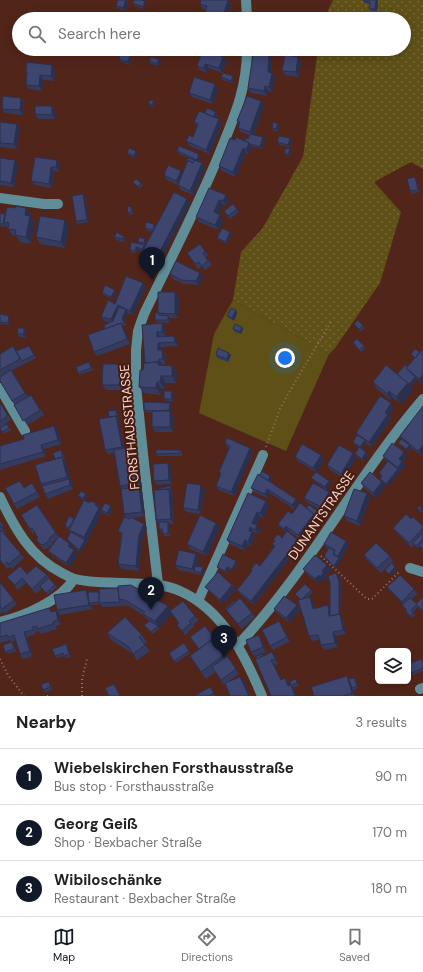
<!DOCTYPE html>
<meta charset="utf-8">
<style>
body{margin:0;font-family:"DM Sans",sans-serif;background:#f2f2f2;color:#202124}
.controls{position:absolute;right:12px;bottom:12px;display:grid;overflow:hidden;border-radius:6px;box-shadow:0 2px 10px #0003}
.controls button{width:36px;height:36px;display:grid;place-items:center;padding:0;border:0;border-bottom:1px solid #e0e0e0;background:#fff;color:#202124;font:20px sans-serif}
.you{position:absolute;left:285px;top:358px;width:14px;height:14px;margin:-10px;border:3px solid #fff;border-radius:50%;background:#1a73e8;box-shadow:0 0 0 6px #1a73e833}
.badge{display:grid;place-items:center;width:26px;height:26px;border-radius:50%;background:#111827;color:#fff;font-size:13px;font-weight:700}
.pin{position:absolute;translate:-50% -33px;filter:drop-shadow(0 1px 2px #0008)}
.pin::after{content:'';position:absolute;top:21px;width:14px;height:12px;background:inherit;clip-path:polygon(0 0,100% 0,50% 100%)}
.list{margin:0;padding:0;list-style:none}
h2{display:flex;justify-content:space-between;align-items:center;height:52px;margin:0;padding:0 16px;font-size:17px}
h2 small{font-size:13px;font-weight:400;color:#757577}
.list li{display:grid;grid-template-columns:26px 1fr auto;gap:12px;align-items:center;box-sizing:border-box;height:56px;padding:0 16px;border-top:1px solid #e0e0e0}
.list b{display:block;font-size:15px;white-space:nowrap}
.list p{margin:0;font-size:13px;white-space:nowrap;color:#757577}
.list em{font-size:13px;font-style:normal;color:#757577}
.icon{flex:none;width:22px;height:22px;fill:none;stroke:currentColor;stroke-width:2;stroke-linecap:round;stroke-linejoin:round}
.map{position:relative;flex:none;width:423px;height:696px;overflow:hidden}
.search{position:absolute;background:#fff;box-shadow:0 2px 10px #0003;left:12px;right:12px;top:12px;height:44px;display:flex;align-items:center;gap:10px;box-sizing:border-box;padding:0 14px;border-radius:22px;color:#757577;font-size:15px}
.sheet{height:220px;background:#fff}
nav{display:flex;justify-content:space-around;align-items:center;box-sizing:border-box;height:56px;border-top:1px solid #e0e0e0;background:#fff;font-size:11px;color:#757577}
nav a{display:grid;justify-items:center;gap:2px}
nav .on{color:#111827}
.map>svg:first-child{display:block}
.grass{fill:url(#grass-dots)}
.garden{fill:#5e5016}
.lines{fill:none;stroke-linecap:round;stroke-linejoin:round}
.path{stroke:#997369;stroke-width:2;stroke-dasharray:1 3;stroke-linecap:butt}
.minor{stroke:#5f8e99;stroke-width:10}
.wall{fill:#353b5f;fill-rule:evenodd}
.shaded-wall{fill:#2b304e}
.building{fill:#3e456f;stroke:#2b304e}
.labels{text-anchor:middle;stroke-width:4;stroke-linejoin:round;paint-order:stroke}
.street-label{font-size:13px;fill:#f6d8d0;stroke:#461b10}
</style>
<div class="map">
<svg width="423" height="696" viewBox="0 0 423 696">
<defs>
<pattern id="grass-dots" width="8" height="8" patternUnits="userSpaceOnUse"><rect width="8" height="8" fill="#5e5016"/><path d="M2 2h.1M6 6h.1" fill="none" stroke="#766837" stroke-width="1.8" stroke-linecap="round"/></pattern>
</defs>
<rect width="100%" height="100%" fill="#52251a"/>
<path class="grass" d="M333 0H423V169L411 162 374 182 401 212 380 283 335 348 329 354 233 300 241 252 262 229 303 157 318 49H404V19H324Z"/>
<path class="garden" d="M233 300 329 354 286 451 199 413 214 334Z"/>
<g class="lines">
<path class="path" d="M266 447 280 409 288 394 332 320
M321 556 367 599H372L400 571
M0 659 8 675 24 696
M47 696H50
M82 696V679L87 659"/>
<path class="minor" d="M246 0 247 19
M0 198 44 204H58
M0 388 25 431
M0 497C14 527 30 557 62 573 66 575 71 578 75 579 91 583 108 582 124 583 143 584 163 583 180 591 223 610 245 655 262 696
M410 568 423 572
M158 584 144 463 136 386V350L138 331 144 314C169 262 196 210 218 157 233 119 247 91 247 49
M198 601 263 455
M0 622C25 616 60 601 74 579
M238 645C309 570 356 477 423 399
M420 689 423 688"/>
</g>
<path class="wall" d="M127 0 128 2 125 11 117 8 116 6Z
M363 0H377L378 1 377 11H371L369 9 370 4 365 3 363 1Z
M229 1 231 5 227 19H208L204 14 206 10 203 9 200 4Z
M133 3 146 4 144 9 135 6Z
M262 49H274V54H263L262 52Z
M130 56 132 58 129 65 120 61 119 59Z
M223 57 227 61 222 73 209 68 207 73 200 70 197 66Z
M272 60 271 73 275 77 272 92 268 91 267 96 251 93 248 88Z
M149 61 161 62 159 66 151 64Z
M301 62 299 77 286 75 282 71Z
M55 69 54 81 43 80 42 91 29 89 26 85 27 74 26 72Z
M233 76 234 79 233 83 223 80 221 77Z
M215 84 218 89 213 104 192 97 189 93Z
M21 98 24 102 23 115 5 113 2 109Z
M154 101 155 104 154 107 150 106 148 103Z
M52 106 55 111V119H38L35 114Z
M264 106 254 135 265 139 262 149 251 146 252 147 249 154 246 153 236 177 222 171 219 166 235 140 245 141 248 139 249 135 241 132 238 128 239 125 237 121Z
M205 113 217 114 216 118 222 124 210 154 190 146 186 141 193 137 197 126 194 122Z
M0 122 17 124 20 129 17 149 0 147Z
M279 126 278 132 273 130 272 128Z
M290 138 291 141 290 147 279 145 277 142Z
M177 151 199 154 200 157 198 162 202 163 205 168 194 195 181 190 178 185 167 180 164 175 183 174 187 163 186 161 194 160 179 154Z
M291 151 290 156 286 155 284 153Z
M127 153H138L135 158 129 155Z
M0 158 15 160 18 165 14 187 0 185Z
M57 160 60 164 59 172 54 171 52 188 35 185 31 181Z
M416 179 419 192 412 194 410 191Z
M133 182 141 183 143 185 139 189Z
M209 188 229 200 226 206 223 204 218 214 220 215 223 220 219 230 199 222 196 217Z
M83 194 85 197 89 222 77 224 76 221Z
M187 199 190 204 157 267 143 260 140 256 143 251 138 249 137 253 131 252 130 250 139 244 138 242 146 241 145 245H144L145 246 153 232 146 230 145 228 156 226Z
M233 204 239 212 230 219 224 211Z
M130 206 132 208 133 214 130 215 128 213Z
M15 208H26L31 215V217L34 223 31 244 20 242 16 236H13L5 224V227L0 226V213L5 214Z
M69 227 65 248 40 244 36 237Z
M230 232 232 234 227 244 219 240 217 238Z
M114 237H124L126 239 124 242 116 240Z
M200 244 208 255 206 257 212 265 205 270 202 266 198 269 187 253Z
M170 274 203 277 199 285 184 284 173 279Z
M143 283 146 288 133 315 128 313 124 320 126 325 123 326 130 344 97 356 94 352 105 329 110 322 104 321 101 317 115 304Z
M116 292 113 299 103 295 102 293Z
M179 297 178 318H170V323L156 322 155 320 158 313Z
M236 310 237 313 234 321 229 318 227 316Z
M0 314 10 318 9 325 0 324Z
M162 323 165 328 166 336H174L177 340 178 346 161 347V350H162L166 355V364H162V365L172 366 177 372 176 383H166L165 389 161 388V395L144 393 139 387 145 363 142 325Z
M354 324 363 326 365 328 360 332Z
M242 327 243 329 241 334 235 332 233 329Z
M24 328 26 330V337H19L17 334Z
M354 345 364 346 365 348 361 352Z
M29 346 36 358 11 371 28 397 31 395 44 415 27 425 12 401 0 377V354L17 351Z
M423 349V383L422 384 417 379 411 386 413 390 401 404 393 398 391 400 377 389 373 382 397 374 407 367 415 358 411 354 420 352Z
M229 353 231 355 228 362 217 358 216 355Z
M89 362 93 370 79 375 78 373Z
M121 364 125 369V390H106L102 385Z
M173 393V401H166L164 399Z
M1 404 11 420 0 428V405Z
M172 405 170 412 173 416V432H155L152 427V413L146 412 144 410Z
M423 406 422 455 411 448 408 451 400 445 398 443 401 439 400 436Z
M394 408 389 416 391 419 372 447 366 443 362 449 354 444 353 442 357 435 356 433Z
M116 410 117 412 124 448 136 452 142 488H140L142 491 145 516 133 518 147 528 142 540 139 571 122 569 118 564 121 535 118 531 126 518 124 514 122 489 120 486 114 453 108 454 105 450 109 417Z
M7 424 11 430 4 434 0 428Z
M54 426 58 431 62 444 44 449 46 456 0 470V446L24 439Z
M225 443 250 448 253 452 234 496 219 490 216 486 221 475 219 472 229 449 228 448Z
M61 450 63 453 65 459 64 460 66 464 73 489 48 499 45 494 42 486 41 484Z
M180 450 182 452V456H158L156 454Z
M404 452 407 457 403 462 406 466 401 472 399 471 388 486 382 481 380 479 382 477 379 473 387 462 383 456Z
M355 454H368L363 461 356 456Z
M321 455 324 460 317 472 329 481 331 483 326 490 313 480 311 478 316 472 298 461 295 457Z
M356 458 344 478 330 470 327 465Z
M171 467 172 484 157 485 154 481Z
M260 475 272 479 270 482 299 504 295 510 270 493 268 498 254 492 251 488Z
M382 482 385 487 376 498 364 488 361 483Z
M170 486 172 488 174 524H169L170 536H164L163 534V531H161L159 529V524L156 520 157 490Z
M24 487 36 488 40 497 17 509 14 504Z
M205 490 201 514 186 512 183 508Z
M248 493 269 505 264 518 260 517 257 525 261 530 259 534 253 532V533L255 537 251 546 248 545 245 551 230 544 227 540Z
M367 493 370 498 360 526 347 521 344 516Z
M86 494 87 496 85 501 89 503H96L102 512 87 542 80 553 67 539 71 532 69 530V529L66 528 65 525 74 519 84 500 80 498 78 496Z
M333 497 324 512 308 503 304 498Z
M37 505 58 536 70 544 73 548V549L74 550 78 555 69 567 52 555 48 551 52 545 46 549H43L36 539 38 538 35 532 33 534 21 515ZM56 540 53 544 52 542Z
M111 506 112 508 109 516 103 513 101 510Z
M306 508 320 514 301 540 289 531 288 532 301 544 254 605 241 595 237 590 252 571 251 569 260 566 274 547 272 544 274 542 273 540 282 538 286 532 281 528 278 524 292 514Z
M422 508 423 512H420L418 510Z
M411 519 423 526V550L420 546 418 548 414 545 412 548 396 532 393 528Z
M0 521 4 526 2 528 6 533 4 534 24 558 12 569 10 567 7 569 0 561Z
M216 523 220 527 207 556 190 549 187 544Z
M324 544 349 545 336 568 326 559 324 556 328 549Z
M196 554 199 559 197 566 203 567 204 570 203 575 178 570 175 565Z
M364 555 390 556 393 561 381 573 367 560Z
M236 561 237 563 233 571 229 569 227 573 219 569 217 567Z
M303 569H331L326 575 327 577 324 581 322 580 319 584 307 574Z
M336 573 338 575 341 584 340 615 343 619 346 634 336 636 338 647 324 650 321 645 319 640 312 641 309 636 300 600 295 594 311 590 313 592 307 598 313 602 315 608 328 605 330 608Z
M47 575 57 587 48 595 42 588 36 594 26 583 18 590 7 577Z
M0 582 17 604 5 614 4 612 1 614 0 613Z
M232 585 236 590 223 604 209 591 205 587Z
M387 587 414 589 417 594 412 599 417 604 423 597V612L418 607 413 612 415 615 412 618 407 613 406 611V610L402 605 403 604 391 591Z
M88 592 168 606 171 611 195 616 199 620 193 625 194 627 185 635 177 625 179 623 172 614 159 628 153 634 144 625 149 621 144 616 129 606H124L103 607 100 604 91 605 92 609 60 615 57 610Z
M236 602 252 613 255 617 242 629 225 609Z
M297 605 300 610 290 623 278 614 274 609Z
M49 608 52 612 56 611 59 615 61 624 56 626 57 629 41 634 39 631 35 632 36 634 27 637 33 656 23 659 20 654 16 640 11 642 10 640 0 643V623Z
M279 621 290 641 273 650 270 646Z
M205 626 239 674 228 682 244 681 250 696H230L225 684 224 685 215 672 206 679 190 656 199 649Z
M107 633 142 635 147 642 144 644 150 651 137 660 133 654 111 640Z
M262 640 266 652 254 656 251 652Z
M12 642 13 644 16 651 7 654 5 652Z
M184 643 190 653 176 663 169 653Z
M66 644 68 647 71 657 66 658 64 656 56 658 55 656Z
M262 654 263 655 275 657 278 664 274 665 281 680 285 678 288 682 289 685H291L296 679 299 686 293 687 294 689 271 696Z
M423 662V671L413 675 412 673Z
M354 678 356 680 358 688 353 690 355 696H314L349 679Z
M49 682 50 684 52 690 45 692 43 690Z
M210 687 215 695 214 696H194Z"/>
<path class="shaded-wall" d="M127 0 128 2 125 11 123 8Z
M227 0H229V1L231 5 227 19H222Z
M376 0H377L378 1 377 11 375 9Z
M145 1 146 4 144 9 143 7Z
M272 49H274V54L272 52Z
M269 55 272 60 271 77 268 72Z
M130 56 132 58 129 65 127 62Z
M223 57 227 61 222 73 219 68Z
M298 57 301 62 299 77 296 72Z
M159 59 161 62 159 66 157 64Z
M205 64 209 68 207 73 204 68Z
M52 65 55 69 54 81 51 76Z
M272 73 275 77 272 92 269 87Z
M40 75 43 80 42 91 39 86Z
M233 76 234 79 233 83 231 81Z
M215 84 218 89 213 104 210 100Z
M265 86 268 91 267 96 264 91Z
M21 98 24 102 23 115 20 110Z
M154 101 155 104 154 107 152 105Z
M261 101 264 106 253 137 250 132Z
M52 106 55 111V119L52 115Z
M216 112 217 114 214 120 213 118Z
M219 119 222 124 210 154 206 150Z
M17 124 20 129 17 149 14 144Z
M278 124 279 126 278 132 276 129Z
M263 137 265 139 262 149 260 147Z
M290 138 291 141 290 147 288 145Z
M249 143 252 147 249 154 246 150Z
M243 148 246 153 236 177 233 172Z
M290 149 291 151 290 156 288 154Z
M136 151 138 153 135 158 134 156Z
M199 154 200 157 198 162 197 160Z
M15 160 18 165 14 187 11 183Z
M57 160 60 164 59 172 56 167Z
M202 163 205 168 194 195 190 191Z
M51 167 54 171 52 188 49 184Z
M181 171 184 175 179 186 176 181Z
M415 177 416 179 419 192 418 190Z
M83 194 85 197 89 222 87 220Z
M226 195 229 200 226 206 223 201Z
M187 199 190 204 157 267 154 263Z
M219 200 223 204 217 217 214 212Z
M26 208 31 215V217L34 223 31 244 26 237 25 215Z
M220 215 223 220 219 230 215 225Z
M65 220 69 227 65 248 61 242Z
M230 232 232 234 227 244 226 242Z
M124 237 126 239 124 242 123 239Z
M145 239 146 241 145 245 144 243Z
M136 247 138 249 137 253 135 251Z
M200 273 203 277 199 285 196 281Z
M143 283 146 288 133 315 130 311Z
M115 290 116 292 113 299 111 297Z
M175 292 179 297 178 318 175 314Z
M118 305 121 309 114 324 111 319Z
M126 310 128 313 124 320 126 325 122 318Z
M236 310 237 313 234 321 232 318Z
M9 316 10 318 9 325 8 323Z
M168 316 170 318V323L168 320Z
M121 323 124 328 130 344 127 339Z
M162 323 165 328 166 336 162 332Z
M242 327 243 329 241 334 240 332Z
M24 328 26 330V337L24 334Z
M157 332 160 337H157Z
M174 336 177 340 178 346 175 342Z
M158 343 161 347 162 355 158 350Z
M162 350 166 355V364L163 359Z
M229 353 231 355 228 362 227 359Z
M159 359 162 364 163 372 158 365V362Z
M121 364 125 369V390L121 385Z
M172 366 177 372 176 383 172 376Z
M423 375V383L422 384 419 379Z
M161 376 166 383 165 389 160 382Z
M415 377 417 379 411 386 413 390 401 404 396 397 408 383Z
M157 382 161 388V395L156 388Z
M171 391 173 393V401L172 399Z
M389 391 393 398 391 400 387 394Z
M170 403 172 405 171 412 169 410Z
M391 403 394 408 389 416 391 419 372 447 369 442 385 413Z
M116 410 117 412 125 451 122 447 116 416Z
M170 411 173 416V432L170 427Z
M54 426 58 431 62 444 58 440Z
M365 440 366 443 362 449 360 447Z
M41 445 44 449 46 456 43 452Z
M410 445 411 447 408 451 406 449Z
M423 445V454L422 455 418 451Z
M132 447 136 452 142 488 139 483Z
M250 448 253 452 234 496 231 492Z
M366 452 368 454 363 461 362 459Z
M404 452 407 457 403 462 406 466 401 472 398 468 399 459Z
M353 453 356 458 344 478 341 474Z
M321 455 324 460 317 472 313 468Z
M62 457 66 464 73 489 70 485 69 479 67 477Z
M168 463 171 467 172 484 169 480Z
M398 469 400 472 388 486 386 484Z
M270 476 272 479 270 484 268 481Z
M329 481 331 483 326 490 325 487Z
M382 482 385 487 376 498 373 493Z
M32 483 36 488 40 497 37 492Z
M201 485 205 490 201 514 198 510Z
M170 486 172 488 174 524 171 519 169 489Z
M139 487 142 491 145 516 142 512Z
M267 489 270 493 268 498 265 494Z
M329 492 333 497 324 512 321 507Z
M367 493 370 498 360 526 357 521Z
M86 494 87 496 85 501 83 498Z
M296 499 299 504 295 510 292 505Z
M266 501 269 505 264 518 260 513Z
M96 503 102 512 87 542 80 553 79 550 85 540 84 537Z
M111 506 112 508 109 516 107 513Z
M257 512 260 517 255 527 252 523Z
M319 512 320 514 301 540 298 535 314 514Z
M168 522 169 524 170 536 168 533Z
M216 523 220 527 207 556 203 552Z
M144 524 147 528 142 540 139 571 136 566 139 535Z
M257 525 261 530 259 534 255 530Z
M286 526 289 531 287 533 284 529Z
M250 527 253 532V533L255 537 251 546 248 542 249 531Z
M245 540 248 545 245 551 242 546Z
M298 540 301 544 254 605 251 601Z
M346 541 349 545 341 561 338 556Z
M70 544 73 548 72 551 68 546Z
M74 550 78 555 69 567 66 563Z
M196 554 199 559 196 572 194 571 192 569Z
M339 558 341 561 336 568 334 566Z
M236 561 237 563 233 571 232 569Z
M327 565 331 569 326 575 327 577 324 581 320 577 322 571Z
M203 567 204 570 203 575 201 573Z
M227 567 229 569 227 573 225 571Z
M395 567 397 569 390 576 389 574Z
M336 573 338 575 341 584 340 615 343 619 346 634 343 630 339 617Z
M319 575 322 580 319 584 315 579Z
M232 585 236 590 223 604 220 600Z
M86 590 89 594V603L91 605 92 609 89 605Z
M310 597 313 602 316 613 313 609Z
M297 605 300 610 290 623 286 618Z
M328 605 331 610 330 619 329 616Z
M168 606 173 613 159 628 155 621Z
M56 611 59 615 61 624 58 620Z
M279 621 282 626 290 641 287 637Z
M24 632 27 637 33 656 30 651Z
M333 632 336 636 338 647 335 643Z
M259 635 262 640 266 652 263 647Z
M66 644 68 647 71 657 69 654Z
M272 652 275 657 278 664 275 659Z
M271 660 274 665 284 684 281 680Z
M347 676 350 680 352 688 353 690 355 696 352 693Z
M240 677 244 681 250 696H249Z
M285 678 288 682 291 690 288 686Z
M291 685 294 689 297 696H295Z"/>
<path class="building" d="M118 0H126L123 8 116 6Z
M134 0H141L145 1 143 7 133 3Z
M201 0H228L222 19H218L204 14 207 6 200 4Z
M363 0H376L375 9H369L370 2 363 1Z
M203 49 223 57 219 68 205 64 204 68 197 66Z
M262 49H272V52H262Z
M121 52 130 56 127 62 119 59Z
M253 55H269L268 72 272 73 269 87 265 86 264 91 248 88Z
M285 55 298 57 296 72 282 71Z
M151 57 159 59 157 64 149 61Z
M27 62 52 65 51 76 40 75 39 86 26 85 27 72H26Z
M223 73 233 76 231 81 221 77Z
M194 77 215 84 210 100 189 93Z
M3 96 21 98 20 110 2 109Z
M247 96 261 101 250 132 238 128 240 122 237 121Z
M150 100 154 101 152 105 148 103Z
M35 106H52V115L35 114Z
M207 108 216 112 213 117 205 113Z
M199 111 219 119 206 150 186 141 189 135 193 137 198 124 194 122Z
M0 122 17 124 14 144 0 143Z
M273 122 278 124 276 129 272 128Z
M250 134 263 137 260 147 250 144 249 143 245 141V138L248 139Z
M279 136 290 138 288 145 277 142Z
M236 137 249 143 246 150 243 148 233 172 219 166 230 138 235 140Z
M179 146 199 154 197 160 177 151Z
M129 148 136 151 134 156 127 153Z
M286 148 290 149 288 154 284 153Z
M35 157 57 160 56 167H51L49 184 31 181Z
M0 158 15 160 11 183 0 181Z
M188 158 194 160 193 163 188 160V162L186 161Z
M188 160 193 163 194 160 202 163 190 191 178 185Z
M168 165 181 171 176 181 164 175Z
M415 177 418 190 410 191 407 179Z
M136 179 141 183 138 187 133 182Z
M209 188 226 195 223 201 219 200 214 212 220 215 215 225 196 217Z
M174 192 187 199 154 263 140 256Z
M83 194 87 220 76 221 72 196Z
M233 204 237 209 228 216 224 211Z
M16 206 26 208 25 215 30 216 26 237 15 235 16 230 8 229 9 223 4 222 7 207 15 208Z
M130 206 132 212 128 213 127 207Z
M0 213 5 214 3 224H0Z
M40 216 65 220 61 242 36 237Z
M38 220H39L37 232H36Z
M146 222 154 224 153 230 145 228Z
M222 228 230 232 226 242 217 238Z
M117 232 124 237 123 239 114 237Z
M139 237 145 239 144 243 138 242Z
M131 242 144 245 143 249 136 247 135 251 130 250Z
M200 244 205 251 203 253 208 261 202 266 199 262 195 264 187 253Z
M176 261 200 273 196 281 181 280 170 274Z
M126 276 143 283 130 311 118 305 111 319 101 317 108 300 115 304Z
M105 285 115 290 111 297 102 293Z
M158 292H175V314L158 313Z
M119 307 126 310 122 318 124 323 121 324V323L105 329 104 325 113 321Z
M231 308 236 310 232 318 227 316Z
M155 313H158L159 315 168 316V320H155Z
M0 314 9 316 8 323 0 322Z
M358 320 363 326 359 329 354 324Z
M121 323 127 339 94 352 88 335Z
M162 323V332H157V337L174 336 175 342 158 343V350H162L163 359H159V364L158 362 145 363 142 325Z
M235 324 242 327 240 332 233 329Z
M18 328H24V334H17Z
M357 339 364 346 359 350 353 342Z
M13 346 20 359 0 370V354Z
M29 346 34 355 22 361 16 351Z
M218 348 229 353 227 359 216 355Z
M415 349 420 352 415 358 411 354Z
M423 349V375L419 379 406 368Z
M89 362 91 368 78 373 76 367Z
M158 362V365L172 366V376H161L160 382H157L156 388 139 387 140 370H143L144 363Z
M103 364H121V385H102Z
M386 365 408 383 396 397 389 391 387 394 373 382Z
M405 365 407 367 406 368 415 377 409 384 397 374Z
M11 370 25 393 12 401 0 381V377Z
M164 391H171L172 399H164Z
M31 395 40 410 23 421 14 405Z
M380 396 391 403 385 413 388 414 369 442 356 433Z
M144 402 170 403 169 410 156 411 144 410Z
M1 404 8 416 0 421V405Z
M423 406V445L418 451 400 436Z
M116 410 117 418 116 416 109 417 108 411Z
M152 411H170V427H152Z
M116 416 122 447 105 450 99 419Z
M7 424 9 428 2 432 0 428Z
M54 426 58 440 41 445 43 452 0 464V446L24 439 23 435Z
M357 435 365 440 360 447 353 442Z
M227 438 250 448 231 492 216 486 221 473 219 472 230 446 225 443Z
M401 439 410 445 406 449 398 443Z
M392 443 404 452 399 459 402 461 398 468 383 456Z
M302 444 321 455 313 468 295 457Z
M339 445 353 453 341 474 327 465Z
M132 447 139 483 120 486 114 450Z
M359 447 366 452 362 459 355 454Z
M61 450 63 457 55 459 53 453Z
M156 450H180V453L156 454Z
M62 457 67 477 41 484 35 465Z
M388 461 398 469 386 484 380 479 382 476 379 473Z
M168 463 169 480 154 481 153 464Z
M262 471 270 476 268 481 260 475Z
M316 472 329 481 325 487 311 478Z
M370 472 382 482 373 493 361 483Z
M258 474 296 499 292 505 267 489 265 494 251 488Z
M69 479 70 485 45 494 42 486Z
M20 481 24 488 32 483 37 492 14 504 5 488Z
M187 483 201 485 198 510 183 508Z
M313 483 329 492 321 507 304 498Z
M170 486 171 491 169 489 157 490V489Z
M139 487 142 512 124 514 121 489Z
M169 489 171 519 156 520 154 490Z
M354 489 367 493 357 521 344 516Z
M81 491 86 494 83 498 78 496Z
M248 493 266 501 260 513 257 512 252 523 257 525 255 530 250 527 249 531 252 532 248 542 245 540 242 546 227 540Z
M84 500 89 503 90 501 96 503 95 505 99 508 84 537 69 530Z
M105 503 111 506 107 513 101 510Z
M300 503 314 514 298 535 286 526 284 529 278 524 288 511 292 514Z
M37 505 56 533 49 538 50 540 43 545 40 544 36 539 38 538 32 528 30 529 21 515Z
M309 505 319 512 316 516 314 514 306 508Z
M418 506H421V510H418Z
M406 514 411 519 413 517 423 526V528L409 543 393 528Z
M200 515 216 523 203 552 187 544Z
M69 516 74 519 69 528 65 525Z
M124 517 130 519 131 517 144 524 139 535 136 566 118 564 122 533 118 531Z
M159 522H168V533L163 534 162 529H159Z
M0 526 4 531 2 532 1 530 0 531Z
M1 530 21 554 9 564 7 562 4 565 0 560V557L1 556 0 555V531Z
M287 531 298 540 251 601 237 590 252 571 251 569 256 563 260 566 275 546 272 544 275 541 273 540 278 534 282 538Z
M71 532 85 540 79 550 67 539Z
M331 532 346 541 338 556 333 554 335 550 324 544Z
M422 533 423 534V539L416 546 413 543Z
M59 536 70 544 68 546 74 550 66 563 48 551Z
M423 541V549L419 545Z
M376 543 390 556 377 568 364 555Z
M329 548 335 551 333 554 335 556 339 558 334 566 324 556Z
M179 550 196 554 192 569 175 565Z
M223 554 236 561 232 569 227 567 225 571 217 567Z
M315 555 327 565 322 571 324 572 320 577 319 575 315 579 303 569Z
M392 563 395 567 389 574 385 570Z
M20 566 27 574 36 566 47 575 32 589 22 578 15 585 7 577Z
M195 566 203 567 201 573 194 571Z
M218 572 232 585 220 600 205 587Z
M336 573 339 582V614L330 616V582L328 576Z
M400 575 414 589 402 602 387 587Z
M49 578 55 585 46 593 40 586Z
M0 582 14 600 2 609 1 607 0 608Z
M305 584 311 590 301 600 295 594Z
M131 585 168 606 155 621 143 614 145 612 125 600 119 599 118 586Z
M118 588 119 599 120 602 99 603V589Z
M86 590 89 605 57 610 54 595Z
M88 592H99V602L89 603Z
M284 596 297 605 286 618 274 609Z
M310 597 313 609 328 605 329 616 340 614 343 630 333 632 335 643 321 645 318 635 309 636 298 600Z
M423 597V611L416 604Z
M240 598 252 613 238 624 226 610Z
M410 598 417 604 411 610 413 613 410 616 406 611 407 610 402 605Z
M183 601 195 616 189 621 191 623 182 631 177 625 179 623 170 611Z
M234 601 236 602 226 610 228 612 225 609Z
M49 608 51 612 56 611 58 620 53 622V624L37 629V626L32 627 33 630 24 632 30 651 20 654 14 635 8 637 7 635 0 637V623Z
M125 617 142 635 139 637 145 645 133 654 129 647 107 633Z
M150 621 158 626 151 632 144 625Z
M279 621 287 637 270 646 262 630Z
M205 626 214 638 199 649 190 637Z
M259 635 263 647 251 652 246 640Z
M214 638 225 654 201 672 190 656Z
M12 642 14 649 5 652 3 645Z
M184 643 189 651 174 661 169 653Z
M66 644 69 654 64 656 63 653 55 656 52 649Z
M272 652 275 659 271 660 281 680 285 678 288 686 291 685 295 696H271L255 659Z
M268 653V654L256 659 255 657 262 654 263 655Z
M227 656 236 669 221 680 212 667Z
M421 659 423 663V668L412 673 408 664Z
M347 676 352 693 343 696H314L311 687Z
M240 677 249 696H230L225 683Z
M354 678 357 686 352 688 349 679Z
M296 679 297 683 291 685 290 681Z
M49 682 50 687 43 690 41 684Z
M114 684 120 696H109L105 688Z
M210 687 214 693 209 696H194Z"/>
<g class="labels">
<g class="street-label">
<text transform="translate(129 427) rotate(-95)" y="5">FORSTHAUSSTRASSE</text>
<text transform="translate(321 515) rotate(-55)" y="5">DUNANTSTRASSE</text>
</g>
</g>
</svg>
<div class="controls">
<button><svg class="icon" aria-label="layers" viewBox="0 0 24 24"><path d="M12 4l9 5-9 5-9-5zM3 14l9 5 9-5"/></svg></button>
</div>
<div class="you"></div>
<div class="pin badge" style="left:152px;top:280px">1</div>
<div class="pin badge" style="left:151px;top:610px">2</div>
<div class="pin badge" style="left:224px;top:658px">3</div>
<div class="search"><svg class="icon" aria-label="search" viewBox="0 0 24 24"><circle cx="10" cy="10" r="6"/><path d="M15 15l6 6"/></svg>Search here</div>
</div>
<section class="sheet">
<h2>Nearby<small>3 results</small></h2>
<ul class="list">
<li><span class="badge">1</span><div><b>Wiebelskirchen Forsthausstraße</b><p>Bus stop · Forsthausstraße</p></div><em>90 m</em></li>
<li><span class="badge">2</span><div><b>Georg Geiß</b><p>Shop · Bexbacher Straße</p></div><em>170 m</em></li>
<li><span class="badge">3</span><div><b>Wibiloschänke</b><p>Restaurant · Bexbacher Straße</p></div><em>180 m</em></li>
</ul>
</section>
<nav>
<a class="on"><svg class="icon" aria-label="map" viewBox="0 0 24 24"><path d="M3 6l6-2 6 2 6-2v14l-6 2-6-2-6 2zM9 4v14M15 6v14"/></svg>Map</a>
<a><svg class="icon" aria-label="directions" viewBox="0 0 24 24"><path d="M12 3l9 9-9 9-9-9zM9 14v-3h6M13 9l2 2-2 2"/></svg>Directions</a>
<a><svg class="icon" aria-label="saved" viewBox="0 0 24 24"><path d="M7 4h10v16l-5-4-5 4z"/></svg>Saved</a>
</nav>
